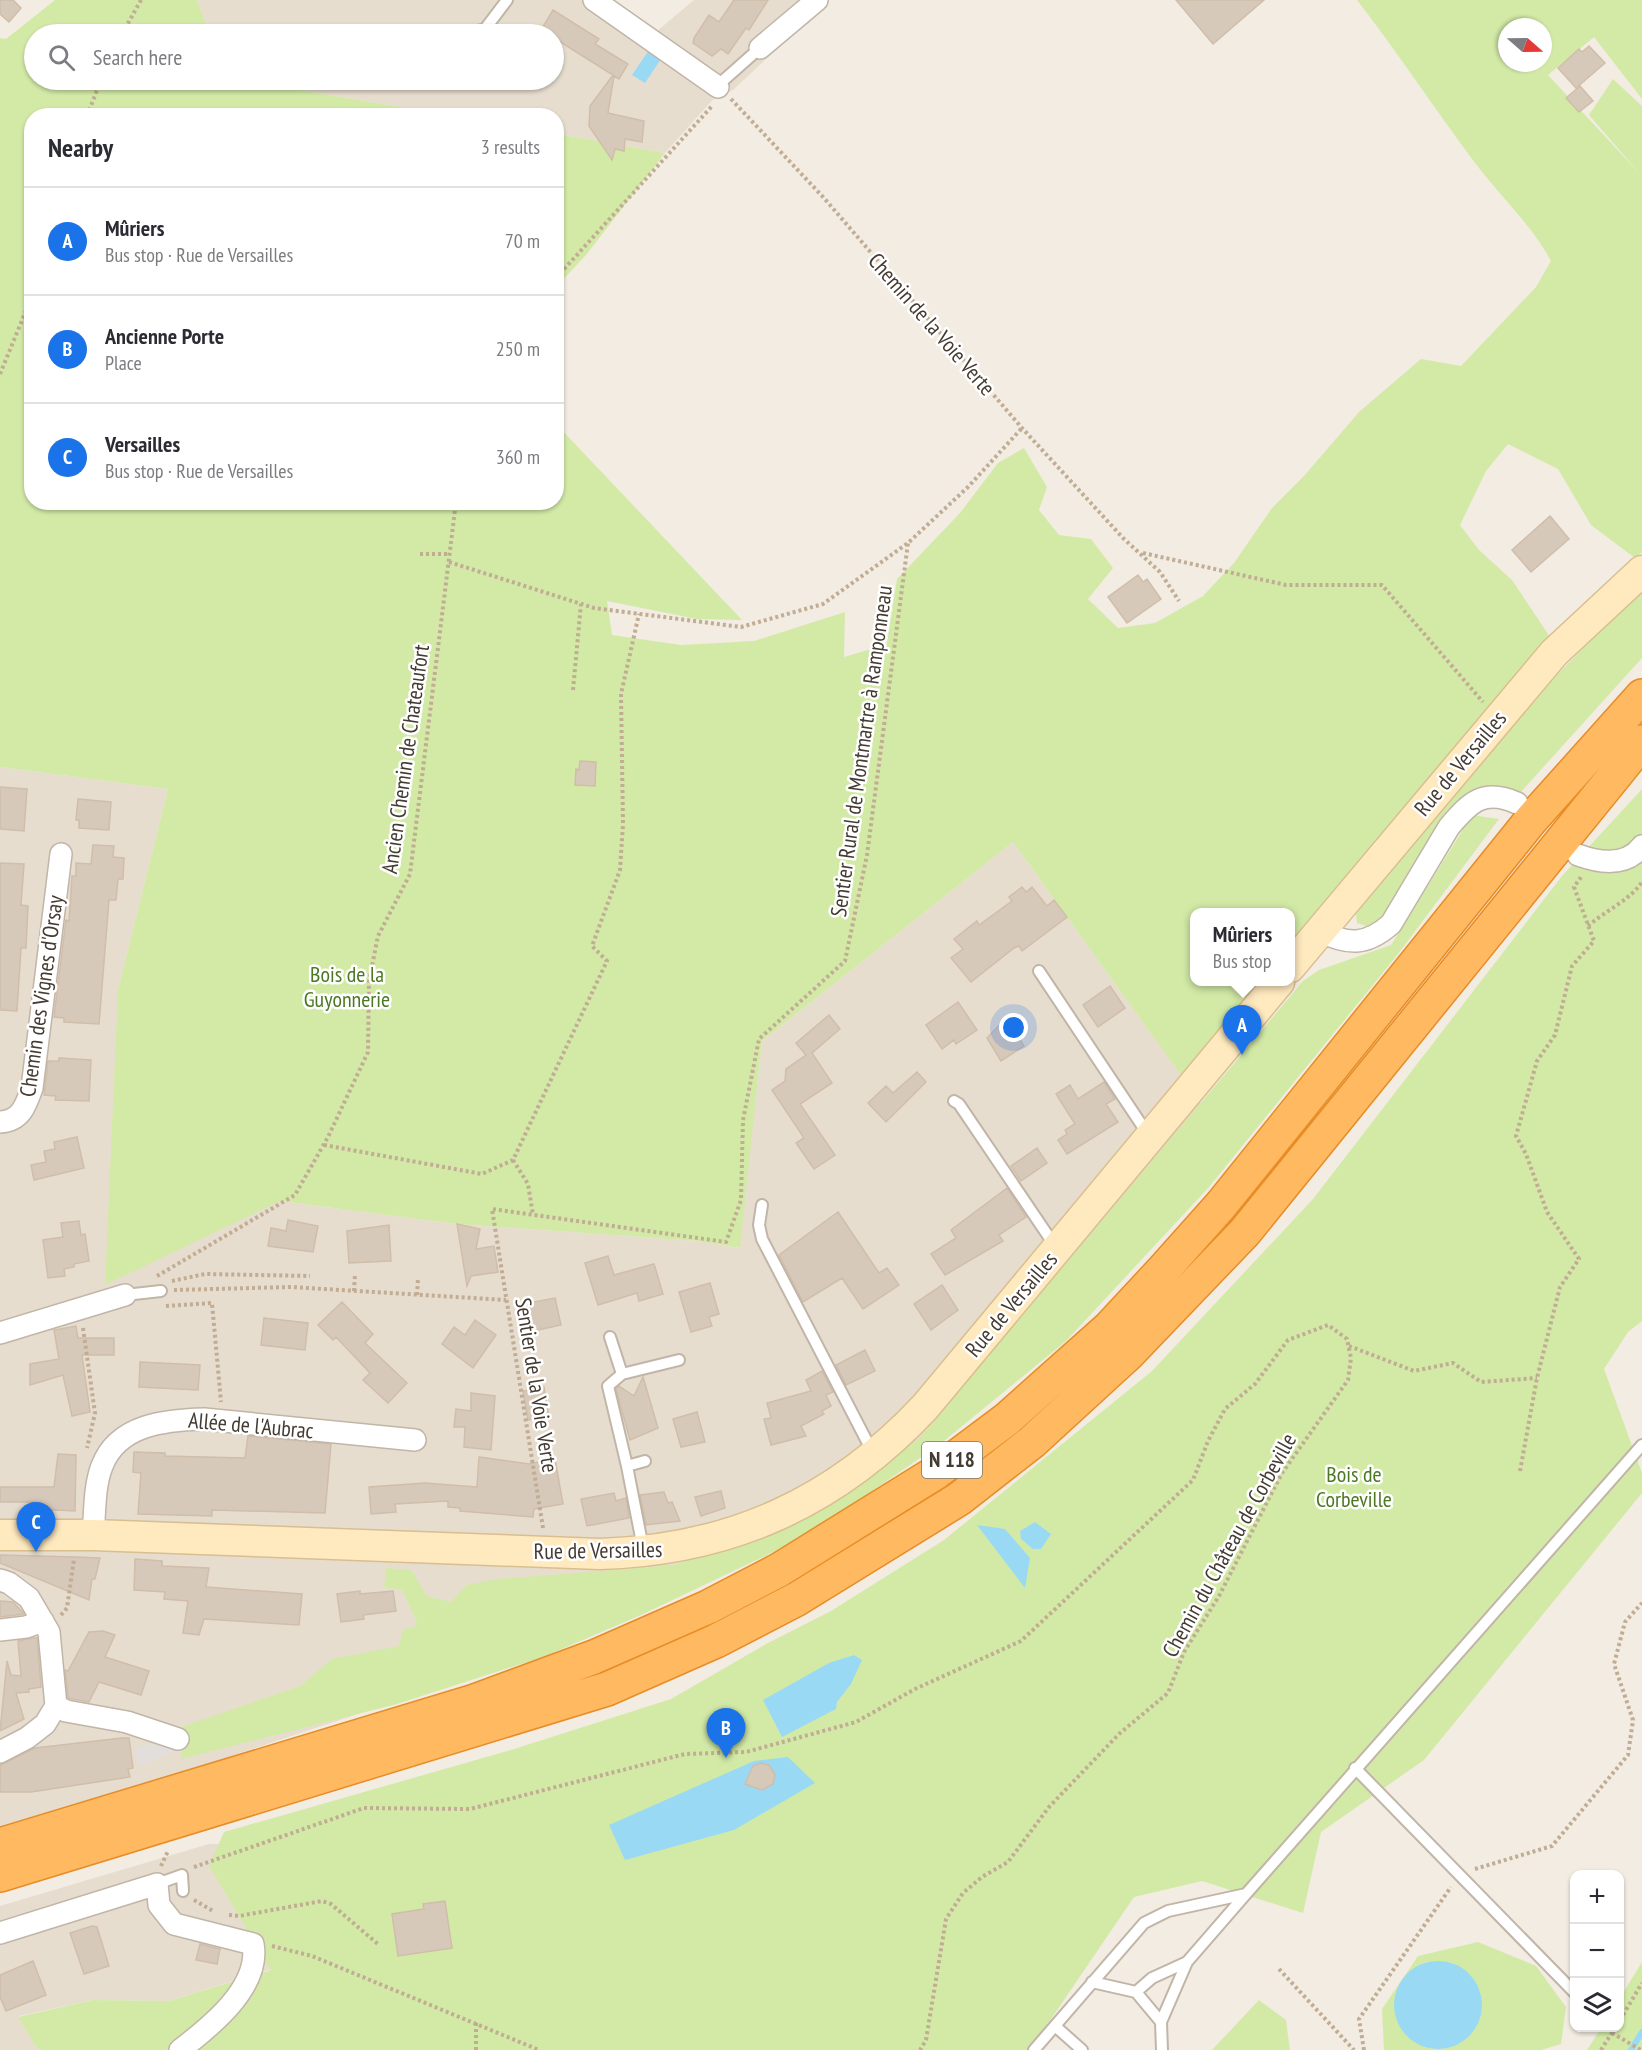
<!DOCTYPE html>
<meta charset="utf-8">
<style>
body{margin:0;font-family:"PT Sans Narrow",sans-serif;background:#f7f7f7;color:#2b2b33}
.controls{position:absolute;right:18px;bottom:18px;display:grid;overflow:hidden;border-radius:12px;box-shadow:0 2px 4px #0004}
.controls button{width:54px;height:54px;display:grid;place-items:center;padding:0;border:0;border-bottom:2px solid #e1e1e2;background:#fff;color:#2b2b33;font:30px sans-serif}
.compass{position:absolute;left:1498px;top:18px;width:54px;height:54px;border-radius:50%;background:#fff;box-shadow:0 2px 4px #0004;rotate:110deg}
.you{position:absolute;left:1014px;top:1028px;width:21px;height:21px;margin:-15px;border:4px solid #fff;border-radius:50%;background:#1a73e8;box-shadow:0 0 0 9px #1a73e833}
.badge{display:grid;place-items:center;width:39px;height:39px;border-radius:50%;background:#1a73e8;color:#fff;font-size:20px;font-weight:700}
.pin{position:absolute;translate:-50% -50px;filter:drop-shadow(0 2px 3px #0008)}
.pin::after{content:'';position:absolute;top:32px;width:21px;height:18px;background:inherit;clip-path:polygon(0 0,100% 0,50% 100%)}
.popup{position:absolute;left:1190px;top:908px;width:105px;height:78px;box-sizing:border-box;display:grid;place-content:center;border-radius:12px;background:#fff;filter:drop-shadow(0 2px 4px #0005);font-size:20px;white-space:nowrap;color:#7c7c81}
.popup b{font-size:22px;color:#2b2b33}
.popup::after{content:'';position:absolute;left:50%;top:100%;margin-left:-12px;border:12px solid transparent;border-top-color:#fff}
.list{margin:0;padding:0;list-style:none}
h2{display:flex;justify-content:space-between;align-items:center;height:78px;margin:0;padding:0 24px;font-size:26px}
h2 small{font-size:20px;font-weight:400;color:#7c7c81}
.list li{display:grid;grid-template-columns:39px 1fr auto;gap:18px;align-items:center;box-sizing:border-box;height:108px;padding:0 24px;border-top:2px solid #e1e1e2}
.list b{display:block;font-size:22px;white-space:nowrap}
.list p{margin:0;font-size:20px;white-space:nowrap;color:#7c7c81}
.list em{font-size:20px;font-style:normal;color:#7c7c81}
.icon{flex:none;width:33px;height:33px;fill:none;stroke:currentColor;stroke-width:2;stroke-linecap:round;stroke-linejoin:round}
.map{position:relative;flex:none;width:1642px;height:2050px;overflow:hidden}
.search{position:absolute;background:#fff;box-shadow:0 2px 4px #0004;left:24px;top:24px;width:540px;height:66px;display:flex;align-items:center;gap:15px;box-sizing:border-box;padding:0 21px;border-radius:33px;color:#7c7c81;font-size:22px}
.panel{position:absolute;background:#fff;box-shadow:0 2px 4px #0004;left:24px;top:108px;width:540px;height:402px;border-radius:24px}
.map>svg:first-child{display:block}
.residential{fill:#e7ddcf}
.green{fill:#d3eaa7;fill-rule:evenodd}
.parking{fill:#e2dedb}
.water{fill:#99d9f4}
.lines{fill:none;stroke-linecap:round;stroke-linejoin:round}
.stream{stroke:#99d9f4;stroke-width:6}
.building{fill:#d7c9ba;stroke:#d0bdaa;stroke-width:1.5}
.lane-casing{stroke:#c1b5a7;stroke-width:14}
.street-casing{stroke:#c1b5a7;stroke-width:24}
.secondary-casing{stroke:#d9be90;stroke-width:33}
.highway-casing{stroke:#e78c27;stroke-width:36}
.path{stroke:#c1ac94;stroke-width:4;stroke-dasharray:3 3;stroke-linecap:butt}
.lane{stroke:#fff;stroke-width:10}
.street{stroke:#fff;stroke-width:21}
.secondary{stroke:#ffe9bf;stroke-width:30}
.highway{stroke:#ffb960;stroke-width:33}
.labels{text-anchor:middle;stroke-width:5;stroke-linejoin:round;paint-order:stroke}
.shield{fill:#fff;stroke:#7c7670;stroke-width:1.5}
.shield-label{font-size:21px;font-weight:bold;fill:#443b32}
.street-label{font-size:22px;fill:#443b32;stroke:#fff}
.park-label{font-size:22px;fill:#4c7823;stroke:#fff}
</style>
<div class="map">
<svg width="1642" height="2050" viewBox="0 0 1642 2050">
<rect width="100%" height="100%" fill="#f2ece2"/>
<path class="residential" d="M197 0H582L645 41 694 0H829L733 90 716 96 665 153 557 134 556 116 448 115 241 80H554V34H210Z
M0 767 168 789 118 990 280 1201 457 1224 698 1241 739 1248 762 1041 1013 842 1202 1104 922 1450 836 1512 439 1687 75 1808 0 1830Z
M209 1844H243L272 1969 169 2001 93 2000 19 2016 38 2050H0V1906Z"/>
<path class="green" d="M55 0H197L210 34H34V80H241L448 115 32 116V502H556L557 425 742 620 697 619 607 601 612 635 681 645 754 641 845 612 844 657 868 650 885 655 897 579 960 513 998 463 1024 448 1047 487 1039 510 1059 535 1091 539 1113 568 1088 599 1118 628 1155 623 1203 596 1234 563 1272 508 1304 476 1359 412 1421 359 1461 366 1536 287 1551 261C1531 224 1500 196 1475 163 1435 109 1398 53 1357 0H1642V99L1594 37 1548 75 1640 174 1589 115 1613 79 1642 106V552L1635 558 1591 525 1558 469 1508 444 1486 471 1460 525 1479 550 1512 580 1550 637 1429 779 1290 952V912H1194V982H1267L1183 1078 1013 842 762 1041 740 1248 698 1241 457 1224 280 1201 105 1285 118 990 168 789 0 767V38L6 39ZM1507 27H1543V63H1507Z
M557 134 665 153 586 255 557 286Z
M1642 589V658L1519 794C1506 790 1488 782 1474 789 1452 800 1400 892 1384 918L1369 927 1357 923 1356 915 1363 900 1517 715Z
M1642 789V1321L1628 1332 1604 1369 1642 1473V1493L1424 1760 1321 1832 1303 1913 1202 1881 1134 1897 1030 2050H38L18 2017 93 2000 169 2001 271 1970 209 1866 224 1832 511 1750 671 1699 766 1644 831 1611 944 1540 1152 1371 1313 1199 1562 876Z
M1472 815 1499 819 1398 954 1209 1187 1066 1341 939 1445 853 1504 782 1548 641 1615 543 1657 397 1704 181 1759 184 1726 300 1686 332 1659 399 1646 403 1629 414 1627 417 1622 402 1590 384 1587 386 1568 411 1570 427 1596 451 1602 466 1585 497 1579 674 1565 785 1529 919 1439 1303 981 1319 970 1391 945Z
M1478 1942 1536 1966 1566 2007 1561 2044 1541 2050H1384L1382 2009 1418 1956Z
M1642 1962V2050H1587L1601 2028H1620V1998Z
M1259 2000 1286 2020 1290 2050H1212Z"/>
<path class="parking" d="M174 1740 178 1750 138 1766 136 1747Z"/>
<path class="water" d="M649 50 661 59 645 83 632 75Z
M1035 1522 1051 1534 1041 1549H1033L1021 1539 1020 1531Z
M977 1525 1005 1529 1030 1558 1025 1588Z
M854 1655 862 1660 851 1684 837 1702 836 1709 782 1737 763 1700 829 1663Z
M788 1757 815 1783 734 1830 625 1860 609 1825 754 1761Z
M1394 2005a44 44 0 1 1 88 0a44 44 0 1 1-88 0Z"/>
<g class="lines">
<path class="stream" d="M1631 2050 1642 2032"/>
</g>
<path class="building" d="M0 0H13L21 8 9 22 0 14Z
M734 0H768L749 30 746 28 728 54 721 49 712 56 693 43 694 38 709 15 719 22Z
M1176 0H1264L1213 44Z
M553 10 599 39 595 44 628 64 619 79 614 76 608 113 644 121 642 142 625 139 624 151 615 149 612 160 589 126 590 106 613 75 554 38V34L541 30Z
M1589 46 1605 63 1576 88 1558 68 1579 49 1582 52Z
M1580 86 1593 101 1579 112 1566 98Z
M1550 516 1569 539 1531 572 1512 550Z
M1138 575 1143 582 1147 579 1161 599 1127 623 1108 597Z
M580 761 596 762 595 786 575 785 576 769 579 770Z
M0 787 27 789 24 831 0 829Z
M78 799 111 802 109 830 79 828V820H76Z
M93 845 114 846 113 857 124 858 123 879H118L116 900H109L99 1024 64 1022V1018L54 1017 66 920 69 921 72 876H76V863L91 864Z
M0 863 24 864 21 905 28 906 26 948H21L17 1011 0 1010Z
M1022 887 1026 892 1032 887 1047 906 1054 900 1067 917 1022 951 1019 946 1014 948 971 982 951 958 963 949 954 939 977 921 979 925 1012 901 1009 897Z
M1110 986 1125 1008 1098 1027 1083 1005Z
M958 1002 977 1030 956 1044 954 1040 942 1049 926 1025Z
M829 1015 840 1029 812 1053 832 1083 800 1104 835 1155 814 1169 796 1143 804 1138 772 1090 785 1081 786 1069 806 1055 796 1043Z
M1006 1018 1024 1046 1001 1061 987 1038Z
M59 1058 91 1060 89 1101 55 1100 56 1096 44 1095 48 1061H59Z
M917 1072 926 1082 886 1122 868 1103 886 1086 893 1093Z
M1104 1082 1115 1099 1106 1104 1118 1122 1067 1154 1058 1140 1067 1134 1065 1130 1075 1124 1056 1094 1070 1085 1078 1099Z
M77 1137 84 1168 34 1180 31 1165 46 1162 44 1151 55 1149 54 1142Z
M1037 1148 1047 1163 1021 1181 1011 1166Z
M1007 1188 1026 1217 999 1235 1003 1241 945 1275 931 1254 956 1238 951 1230Z
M838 1212 879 1273 887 1268 899 1285 863 1309 842 1278 803 1302 779 1255Z
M288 1220 318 1226 313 1252 268 1246 271 1228 286 1231Z
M79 1221 81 1235 85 1234 89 1261 74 1264V1267L64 1269 65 1276 48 1278 43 1240 63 1237 61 1223Z
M457 1224 480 1229 476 1249 494 1246 498 1272 471 1276 467 1286Z
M389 1225 391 1261 349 1263 347 1231Z
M608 1256 614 1275 654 1264 663 1294 639 1301 637 1293 598 1305 585 1263Z
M710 1283 719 1314 709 1317 712 1326 691 1332 679 1292Z
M942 1285 958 1310 931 1330 914 1304Z
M555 1298 561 1325 533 1331 528 1303Z
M342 1302 373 1334 365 1343 407 1383 388 1403 363 1380 370 1373 336 1337 333 1340 318 1325Z
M264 1318 308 1323 305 1350 261 1345Z
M475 1320 496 1335 473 1368 442 1344 454 1327 465 1335Z
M76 1326 78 1338H114V1355H82L90 1412 72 1416 63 1375 30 1385V1364L59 1359 54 1330Z
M865 1350 875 1371 846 1385 836 1365Z
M140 1362 200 1365 198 1390 139 1387Z
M822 1371 833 1392 826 1395 831 1406 822 1411 824 1414 801 1426 806 1436 771 1445 764 1419 771 1418 767 1403 811 1391 806 1380Z
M643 1377 658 1428 630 1440 616 1389 619 1386 634 1396Z
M544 1387 549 1417 528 1420 523 1391Z
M471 1393 495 1396 491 1450 464 1447 465 1427H454L456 1409 471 1411Z
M697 1412 705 1442 681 1447 673 1419Z
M248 1436 331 1444 325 1513 212 1510V1516L138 1514 141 1473 133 1472 134 1452 165 1453V1456L245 1458Z
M58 1454 76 1455 75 1511 34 1509V1502H0V1487H54Z
M479 1457 529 1464 555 1459 563 1504 534 1509 533 1517 460 1511V1508L448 1507V1501L395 1504 396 1512 371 1514 369 1487 425 1483 477 1487Z
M721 1491 725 1508 701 1516 695 1497Z
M664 1492 668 1503 672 1502 680 1521 646 1525 640 1495Z
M614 1493 616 1501 626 1498 629 1518 587 1526 581 1499Z
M0 1555 76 1557 100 1558 95 1579H92L89 1600 0 1563Z
M135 1559 162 1561V1566L209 1568 206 1587 302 1594 299 1625 204 1619 199 1635 183 1633 188 1601 164 1599 165 1592 134 1590Z
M360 1591V1594L393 1591 396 1611 363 1615 364 1619 341 1622 337 1594Z
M0 1601 13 1602 24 1614 0 1617Z
M103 1631 115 1635 105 1657 149 1671 141 1695 99 1682 89 1702 68 1698 65 1670 68 1671 89 1632Z
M33 1638H37L41 1687 29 1689V1692L16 1693 24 1719 0 1731 7 1661 11 1675 21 1676 18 1641Z
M122 1738H129L133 1768 128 1769 130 1777 31 1792H0V1765L35 1748Z
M761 1763 769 1765 775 1775 773 1784 762 1790 745 1784 753 1766Z
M445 1901 452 1948 398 1956 392 1914 424 1909 423 1904Z
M92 1926 97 1927 109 1966 84 1974 70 1933Z
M200 1944 220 1949 217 1964 196 1960Z
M33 1961 46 1995 6 2011 0 1997V1975Z"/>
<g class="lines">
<defs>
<path id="lane" d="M474 32 485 29 507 0
M717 86 752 55
M1039 971 1149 1136
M954 1101 959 1104 1055 1246
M762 1205 759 1225 762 1239 873 1453
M125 1295 161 1291
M610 1337 622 1374 679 1360
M622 1374 608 1386 627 1466
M643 1548 627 1466 645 1461
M1355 1768 1574 1992
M157 1884 182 1875 183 1891
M1092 1982 1136 1992 1161 2022 1162 2050
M1136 1992 1152 1978 1187 1962
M1161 2022 1187 1962 1246 1894
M1055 2026 1082 2050
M1034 2050 1144 1923 1168 1911 1246 1894 1642 1445"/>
<path id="street" d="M594 0 718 87
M760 48 817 0
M1578 855C1600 863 1626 867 1642 846
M1319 931C1348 945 1366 946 1391 924L1449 827C1470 802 1484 788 1517 803
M0 1122C21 1121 26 1105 32 1088L61 854
M0 1333 125 1295
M93 1535C95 1513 94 1486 102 1466 118 1424 166 1420 204 1419L415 1440
M0 1580 9 1583 29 1598 49 1632 56 1706 45 1724 27 1738 0 1752
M0 1630 26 1627 43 1621
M56 1706 66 1711 127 1722 178 1739
M0 1933 157 1884 159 1905 174 1924 253 1944C261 1987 210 2027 180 2050"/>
<path id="secondary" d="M1290 967 1554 653 1642 571
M0 1535H93L600 1554C731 1550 836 1502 925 1407L1279 982"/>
<path id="highway" d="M0 1845 475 1701 594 1657 708 1607 779 1570 935 1473 1007 1419 1109 1328 1163 1270 1221 1205 1531 820 1642 696
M0 1875 607 1689 716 1641 797 1599 959 1499 1032 1442 1128 1354 1245 1232 1642 742"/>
</defs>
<use href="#lane" class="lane-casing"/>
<use href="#street" class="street-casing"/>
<use href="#secondary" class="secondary-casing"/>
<use href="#highway" class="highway-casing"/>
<path class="path" d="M122 34 141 0
M731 99 824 198 1022 428 1123 538 1160 572 1179 601
M87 116 101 80
M556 278 713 105
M0 374 32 296
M1143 553 1286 585H1382L1483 702
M420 554H449
M449 562 594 608 741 627 823 604 908 543 968 487 1022 428
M573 690 581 604
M1588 926C1605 911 1630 900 1642 882
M324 1145 482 1174 513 1160 607 961 592 946 620 870 623 824 621 694 639 614
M513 1160 528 1184 533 1215
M157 1276 295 1195 328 1137 368 1052 369 981 378 936 410 874 456 502
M172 1281 205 1274 310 1276
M174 1290 291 1287 506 1300
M354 1291 355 1274
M417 1295 418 1278
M166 1306 212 1303 221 1402
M83 1328 95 1413 87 1448
M1349 1346 1414 1371 1453 1363 1481 1382 1537 1378
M1520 1471 1537 1378 1560 1287 1579 1259 1547 1212 1526 1154 1516 1136 1537 1061 1555 1035 1572 966 1594 941 1574 887 1581 877
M543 1528 492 1209 726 1242 741 1200 743 1120 759 1039 845 961 867 855 908 543
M61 1615 67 1608 74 1559
M161 1866 168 1851
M194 1867 364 1808 470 1809 685 1754 746 1752 856 1722 915 1689 1021 1641 1193 1480 1208 1441 1225 1409 1255 1384 1288 1340 1328 1325 1347 1339 1351 1358 1348 1380 1282 1473 1219 1596 1184 1652 1168 1693 1119 1734 1049 1807 1008 1862 982 1877 963 1893 946 1919 926 2040 920 2050
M1475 1869 1552 1846 1628 1755 1633 1720 1614 1664 1625 1622 1642 1603
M194 1900 213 1911
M229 1915 239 1916 322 1901 331 1904 379 1945
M272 1946 312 1956 539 2050
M1279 1969 1354 2050
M1620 2020 1642 1983
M1612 2033 1641 2050
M476 2050V2023
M1364 2050 1359 2019 1451 1887
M1601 2050 1615 2028"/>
<use href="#lane" class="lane"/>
<use href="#street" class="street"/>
<use href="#secondary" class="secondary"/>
<use href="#highway" class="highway"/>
</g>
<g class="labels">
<rect class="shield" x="922" y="1442" width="60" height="36" rx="4.5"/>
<g class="shield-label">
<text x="952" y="1467">N 118</text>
</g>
<g class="street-label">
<text transform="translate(932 324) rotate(49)" y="8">Chemin de la Voie Verte</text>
<text transform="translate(861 751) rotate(-82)" y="8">Sentier Rural de Montmartre à Ramponneau</text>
<text transform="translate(405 759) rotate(-82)" y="8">Ancien Chemin de Chateaufort</text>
<text transform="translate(1460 763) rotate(-50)" y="8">Rue de Versailles</text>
<text transform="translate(41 996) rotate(-82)" y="8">Chemin des Vignes d'Orsay</text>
<text transform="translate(1011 1304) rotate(-50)" y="8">Rue de Versailles</text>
<text transform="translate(537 1385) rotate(81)" y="8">Sentier de la Voie Verte</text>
<text transform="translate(251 1425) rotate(5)" y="8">Allée de l'Aubrac</text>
<text transform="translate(1229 1545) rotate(-61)" y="8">Chemin du Château de Corbeville</text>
<text transform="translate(598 1550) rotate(-1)" y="8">Rue de Versailles</text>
</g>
<g class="park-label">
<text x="347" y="982">Bois de la<tspan x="347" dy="25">Guyonnerie</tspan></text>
<text x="1354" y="1482">Bois de<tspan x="1354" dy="25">Corbeville</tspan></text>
</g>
</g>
</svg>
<div class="controls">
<button>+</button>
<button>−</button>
<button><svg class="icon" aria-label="layers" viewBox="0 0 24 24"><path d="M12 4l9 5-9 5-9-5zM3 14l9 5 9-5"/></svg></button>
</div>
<svg class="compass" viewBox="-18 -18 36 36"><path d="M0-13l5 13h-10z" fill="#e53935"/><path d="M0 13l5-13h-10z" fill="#7c7c81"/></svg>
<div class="you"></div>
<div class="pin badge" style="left:1242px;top:1055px">A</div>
<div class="popup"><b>Mûriers</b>Bus stop</div>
<div class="pin badge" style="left:726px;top:1758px">B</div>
<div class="pin badge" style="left:36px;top:1552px">C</div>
<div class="search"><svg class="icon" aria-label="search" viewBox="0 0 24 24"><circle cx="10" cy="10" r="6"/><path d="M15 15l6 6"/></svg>Search here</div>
<section class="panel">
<h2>Nearby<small>3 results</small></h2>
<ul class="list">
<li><span class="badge">A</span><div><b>Mûriers</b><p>Bus stop · Rue de Versailles</p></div><em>70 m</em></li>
<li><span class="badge">B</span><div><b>Ancienne Porte</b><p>Place</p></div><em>250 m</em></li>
<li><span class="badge">C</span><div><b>Versailles</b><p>Bus stop · Rue de Versailles</p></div><em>360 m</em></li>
</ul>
</section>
</div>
